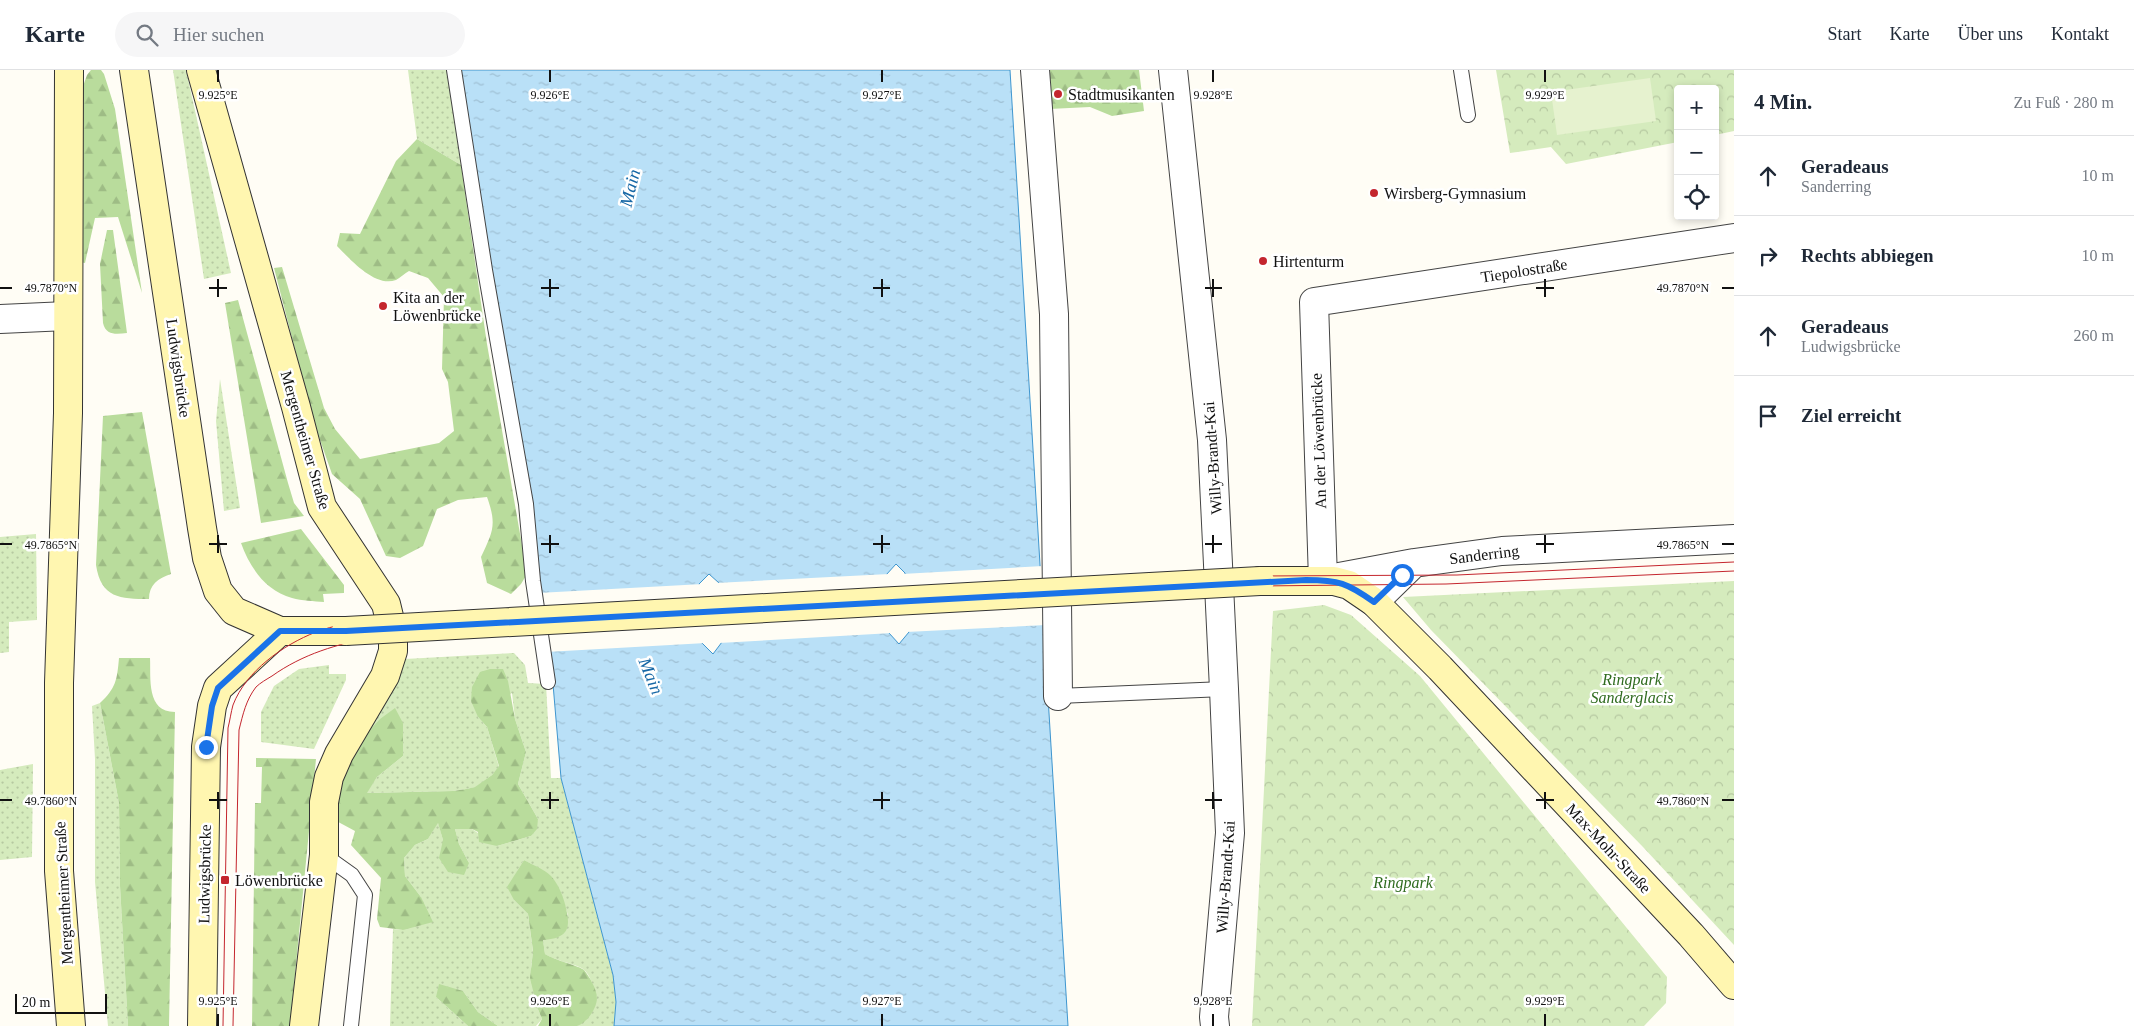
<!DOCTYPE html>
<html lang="de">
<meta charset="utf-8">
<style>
body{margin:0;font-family:Georgia,serif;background:#f6f6f7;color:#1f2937}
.controls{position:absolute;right:15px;top:15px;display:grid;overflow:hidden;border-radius:5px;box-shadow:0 2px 8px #0003}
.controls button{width:45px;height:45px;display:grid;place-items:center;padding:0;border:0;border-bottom:1px solid #e0e1e3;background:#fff;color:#1f2937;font:25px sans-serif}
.scale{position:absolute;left:15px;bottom:12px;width:92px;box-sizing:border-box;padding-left:5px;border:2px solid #111;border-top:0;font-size:14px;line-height:18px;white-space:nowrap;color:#111;-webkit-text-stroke:4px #fff;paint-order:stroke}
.stop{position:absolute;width:15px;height:15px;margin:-11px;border:4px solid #1a73e8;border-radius:50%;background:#fff}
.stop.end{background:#1a73e8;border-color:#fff;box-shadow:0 1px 5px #0008}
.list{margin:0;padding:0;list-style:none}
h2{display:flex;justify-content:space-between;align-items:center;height:65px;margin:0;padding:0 20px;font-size:21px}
h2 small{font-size:16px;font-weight:400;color:#747a83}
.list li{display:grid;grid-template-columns:32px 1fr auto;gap:15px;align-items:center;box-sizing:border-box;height:80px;padding:0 20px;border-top:1px solid #e0e1e3}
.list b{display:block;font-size:19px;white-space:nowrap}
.list p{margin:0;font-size:16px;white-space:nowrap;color:#747a83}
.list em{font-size:16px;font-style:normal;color:#747a83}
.icon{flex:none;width:28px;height:28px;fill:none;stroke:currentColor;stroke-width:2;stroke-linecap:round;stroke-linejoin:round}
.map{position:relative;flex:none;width:1734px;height:956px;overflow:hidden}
header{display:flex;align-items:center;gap:30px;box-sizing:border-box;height:70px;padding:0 25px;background:#fff;border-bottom:1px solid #e0e1e3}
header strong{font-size:24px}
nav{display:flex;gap:28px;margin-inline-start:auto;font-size:18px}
.search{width:350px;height:45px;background:#f6f6f7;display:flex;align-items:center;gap:12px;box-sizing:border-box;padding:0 18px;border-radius:28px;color:#747a83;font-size:19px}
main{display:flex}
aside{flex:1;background:#fff}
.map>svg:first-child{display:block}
.grass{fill:url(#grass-dots)}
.forest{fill:url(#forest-firs)}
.park{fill:url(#park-crowns)}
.pitch{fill:#e6f2cf}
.water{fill:url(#water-ripples);stroke:#3f96cf;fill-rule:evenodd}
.pier{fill:#fffdf5}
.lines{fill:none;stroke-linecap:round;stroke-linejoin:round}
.service-casing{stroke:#444;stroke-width:16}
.minor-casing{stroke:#444;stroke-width:30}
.tertiary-casing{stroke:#444;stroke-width:30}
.secondary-casing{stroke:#333;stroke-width:30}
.service{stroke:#fff;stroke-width:14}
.minor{stroke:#fff;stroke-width:28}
.tertiary{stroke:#fff;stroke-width:28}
.secondary{stroke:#fff6b0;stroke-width:28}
.tram{stroke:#c4262e;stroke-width:1}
.secondary-bridge-casing{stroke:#333;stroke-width:30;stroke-linecap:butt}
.secondary-bridge{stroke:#fff6b0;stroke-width:28}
.route{stroke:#1a73e8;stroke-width:6}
.ticks{fill:none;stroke:#111;stroke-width:2}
.poi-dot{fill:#c4262e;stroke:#fff;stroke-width:2}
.labels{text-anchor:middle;stroke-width:5;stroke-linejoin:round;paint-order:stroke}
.poi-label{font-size:16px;fill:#111;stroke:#fff;text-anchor:start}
.street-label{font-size:16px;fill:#111;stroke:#fff}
.park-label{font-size:16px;font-style:italic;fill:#2f6b1f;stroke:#fff}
.water-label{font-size:18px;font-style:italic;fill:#1768a6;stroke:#fff}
.ticks-label{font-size:12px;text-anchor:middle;fill:#111;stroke:#fff;stroke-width:5;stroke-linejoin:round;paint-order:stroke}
</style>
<header>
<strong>Karte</strong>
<div class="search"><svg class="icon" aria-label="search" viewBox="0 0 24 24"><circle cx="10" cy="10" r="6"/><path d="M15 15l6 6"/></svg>Hier suchen</div>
<nav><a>Start</a><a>Karte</a><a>Über uns</a><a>Kontakt</a></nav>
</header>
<main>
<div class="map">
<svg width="1734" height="956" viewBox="0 0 1734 956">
<defs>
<pattern id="grass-dots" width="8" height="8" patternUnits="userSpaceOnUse" patternTransform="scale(1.25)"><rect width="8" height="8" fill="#d5ebbd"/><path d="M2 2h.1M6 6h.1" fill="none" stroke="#b6c8a1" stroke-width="1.8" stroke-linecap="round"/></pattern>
<pattern id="forest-firs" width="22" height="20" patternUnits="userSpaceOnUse" patternTransform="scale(1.25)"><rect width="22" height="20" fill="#b9dc9c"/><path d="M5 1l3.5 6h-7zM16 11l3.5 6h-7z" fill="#9ebc85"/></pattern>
<pattern id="park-crowns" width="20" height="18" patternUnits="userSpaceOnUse" patternTransform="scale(1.25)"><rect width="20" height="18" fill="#d5ebbd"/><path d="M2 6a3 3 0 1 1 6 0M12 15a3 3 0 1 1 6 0" fill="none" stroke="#b6c8a1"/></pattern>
<pattern id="water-ripples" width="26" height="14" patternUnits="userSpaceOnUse" patternTransform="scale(1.25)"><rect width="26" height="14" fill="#b9e0f7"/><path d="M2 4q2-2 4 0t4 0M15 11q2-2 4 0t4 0" fill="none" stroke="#9ebfd3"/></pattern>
</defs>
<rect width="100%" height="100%" fill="#fffdf5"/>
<path class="grass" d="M173 0H186L231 203 204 209Z
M408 0H447L461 95 417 69Z
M220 309 240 438 224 441 216 351Z
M36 464 37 550 9 552V582L0 583V467Z
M514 583 525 595 528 613 546 614 551 708H561L613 905 616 932 614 956H576L586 950 597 928C594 919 591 905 583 899 576 894 556 891 545 884L543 870 568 845C557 811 557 808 524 790L515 805 514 830 528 844 533 882 531 897 537 937 542 949 536 956H498L478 942 463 921 436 927 468 956H390L393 859 403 860 421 827 405 806 404 788 415 775 428 769 438 752 443 770 469 793 459 774 455 759H472L497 776 531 766 538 749 518 714 526 682 515 649 512 623 478 647 487 657 499 697 492 705 476 717 466 719 453 721 366 723 377 707 403 686 366 664 405 589Z
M329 595V604H346V610L314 679 261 672V642L274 616 299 599Z
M100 633 119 733 120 816 128 956H108L95 812V689L92 636Z
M33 694 32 787 0 790V700Z"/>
<path class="forest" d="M91 0H101L104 4 115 39 142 223 118 147 95 148 85 193 79 192 82 19 87 5Z
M1045 0H1139L1144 41 1112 46 1090 37 1049 39Z
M417 69 461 95 487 274 527 504 521 514 511 524 487 513 481 487C493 461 497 455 487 427L458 430 437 439 423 476 400 488 386 486 360 429 332 404 314 353 274 198 282 197 324 338 335 359 360 389 439 373 454 361 448 312 442 299 444 227 428 208 409 201C405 203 400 208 396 210 375 218 350 189 337 176L340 163 360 164 396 91Z
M107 160H113L127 263C117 264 106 266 103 253L100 194Z
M238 230 288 413 294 433 304 446 261 453 225 233Z
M142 342 171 504C158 508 149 515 149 529 120 529 101 528 96 495L103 346Z
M301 459 344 515V523L323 524 324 532C314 531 302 531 292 528 266 521 250 498 241 473Z
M119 588H150C151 608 146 642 175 642L169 956H128L120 816 119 733 100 633C116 618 117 610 119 588Z
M490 599H503L508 611 515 649 526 682 518 714 538 749 537 759 531 766 497 776 479 772 478 762 472 759H455L459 774 469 793 464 805 448 802 439 788 443 770 438 753 428 769 415 775 404 788 405 806 421 827 433 852 403 860 380 857 377 849 381 808 351 775 355 761 329 747 339 700 366 664 380 649 395 638 403 653V686L377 707 367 723 453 721 466 719 475 717 492 705 499 696 487 657 478 647 471 631 472 617 480 602Z
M256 688 316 689 290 956H252L255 733H261L262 697H256Z
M524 790C533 795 544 799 551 806 558 814 562 823 565 834 571 857 570 868 543 870L545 884C554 890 580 896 584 900 589 906 597 919 597 928 597 938 587 953 577 956 568 956 548 956 538 956L542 949 537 937 530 908 533 881 528 844 514 830 507 817Z
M439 914 463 921 478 942 498 956H468L436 927Z"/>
<path class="park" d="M1496 0H1734V61L1715 65V19H1678V72L1566 94 1551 77 1510 83Z
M1734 511V875L1643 777 1431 560 1403 527Z
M1324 535 1351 545 1420 606 1667 907 1666 933 1644 956H1252L1273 541Z"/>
<path class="pitch" d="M1650 8 1656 51 1557 65 1551 22Z"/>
<path class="water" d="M457 0H1010L1068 956H614L616 932 613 905 561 708 553 614ZM896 494 905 503 909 562 899 574 889 563 886 505ZM709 504 719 513 722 572 713 584 702 573 699 514Z"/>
<path class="pier" d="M1043 496 1046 555 906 562 902 504Z
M889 504 892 563 719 573 716 513Z
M703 514 706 573 546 582 538 523Z"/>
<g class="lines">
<defs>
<path id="service" d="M454 0 485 200 526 434 533 511 548 612
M1461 0 1468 45
M1058 626 1224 619
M324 785 352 805 365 825 351 956"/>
<path id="minor" d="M1035 0 1054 244 1058 626
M0 249 67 246
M1323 510 1314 232 1734 168"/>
<path id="tertiary" d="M1173 0 1212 370 1224 619 1230 763 1214 947 1215 956
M1323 510 1414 493 1502 481 1734 469
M1374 532 1414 493"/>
<path id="secondary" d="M69 0 68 343 59 613V801L71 956
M134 0 202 458 207 488 218 521 234 541 280 561H346
M201 0 296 337 322 437 386 534 393 563V581L385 606 339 684 329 707 324 732V785L304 956
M1260 511H1334L1349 515 1374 532 1440 598 1691 865 1734 915
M202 956 206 677 212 636 218 618 280 561"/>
</defs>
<use href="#service" class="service-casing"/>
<use href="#minor" class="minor-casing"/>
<use href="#tertiary" class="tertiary-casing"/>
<use href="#secondary" class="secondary-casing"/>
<use href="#service" class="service"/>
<use href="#minor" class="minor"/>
<use href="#tertiary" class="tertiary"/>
<use href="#secondary" class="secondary"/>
<path class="tram" d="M223 956 228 658C230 650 231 642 233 635 246 601 283 575 316 562 334 555 353 553 373 550L1260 506 1457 505 1734 492
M233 956 239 660C243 644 246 630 256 617 260 613 267 609 272 606 303 584 337 574 375 567L1260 516 1446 514 1734 501"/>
<defs>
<path id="secondary-bridge" d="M346 561 1260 511"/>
</defs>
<use href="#secondary-bridge" class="secondary-bridge-casing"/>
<use href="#secondary-bridge" class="secondary-bridge"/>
</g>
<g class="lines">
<path class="route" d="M206 677 212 636 218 618 280 561H346L1306 510C1339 510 1347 513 1374 532L1402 505"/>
</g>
<path class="ticks" d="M218 0V12M550 0V12M882 0V12M1213 0V12M1545 0V12M218 209V227M550 209V227M882 209V227M1213 209V227M1545 209V227M0 218H12M209 218H227M541 218H559M873 218H890M1205 218H1222M1536 218H1554M1722 218H1734M218 465V483M550 465V483M882 465V483M1213 465V483M1545 465V483M0 474H12M209 474H227M541 474H559M873 474H890M1205 474H1222M1536 474H1554M1722 474H1734M218 722V739M550 722V739M882 722V739M1213 722V739M1545 722V739M0 730H12M209 730H227M541 730H559M873 730H890M1205 730H1222M1536 730H1554M1722 730H1734M218 944V956M550 944V956M882 944V956M1213 944V956M1545 944V956"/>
<g class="poi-dot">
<circle cx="1058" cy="24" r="5"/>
<circle cx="1374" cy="123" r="5"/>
<circle cx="1263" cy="191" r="5"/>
<circle cx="383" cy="236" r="5"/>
<rect x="220" y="805" width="10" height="10" rx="2.5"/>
</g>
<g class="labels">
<g class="poi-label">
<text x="1068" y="30">Stadtmusikanten</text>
<text x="1384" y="129">Wirsberg-Gymnasium</text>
<text x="1273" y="197">Hirtenturm</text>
<text x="393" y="233">Kita an der<tspan x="393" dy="18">Löwenbrücke</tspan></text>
<text x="235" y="816">Löwenbrücke</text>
</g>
<g class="street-label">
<text transform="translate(1524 200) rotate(-9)" y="6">Tiepolostraße</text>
<text transform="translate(179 298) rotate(82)" y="6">Ludwigsbrücke</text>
<text transform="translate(306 370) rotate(74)" y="6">Mergentheimer Straße</text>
<text transform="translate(1318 371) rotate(-92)" y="6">An der Löwenbrücke</text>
<text transform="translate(1212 388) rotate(-94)" y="6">Willy-Brandt-Kai</text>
<text transform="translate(1484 484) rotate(-7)" y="6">Sanderring</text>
<text transform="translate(1609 778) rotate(47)" y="6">Max-Mohr-Straße</text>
<text transform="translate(204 804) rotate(-89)" y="6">Ludwigsbrücke</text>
<text transform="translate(1225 807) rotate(-86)" y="6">Willy-Brandt-Kai</text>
<text transform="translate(63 823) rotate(-93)" y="6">Mergentheimer Straße</text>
</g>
<g class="park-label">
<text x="1632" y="615">Ringpark<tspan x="1632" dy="18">Sanderglacis</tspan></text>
<text x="1403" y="818">Ringpark</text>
</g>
<g class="water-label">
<text transform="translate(630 118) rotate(-76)" y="6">Main</text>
<text transform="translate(651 606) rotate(68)" y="6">Main</text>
</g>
</g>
<g class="ticks-label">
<text x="218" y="29">9.925°E</text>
<text x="550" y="29">9.926°E</text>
<text x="882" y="29">9.927°E</text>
<text x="1213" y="29">9.928°E</text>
<text x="1545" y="29">9.929°E</text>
<text x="51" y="222">49.7870°N</text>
<text x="1683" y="222">49.7870°N</text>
<text x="51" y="479">49.7865°N</text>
<text x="1683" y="479">49.7865°N</text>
<text x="51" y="735">49.7860°N</text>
<text x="1683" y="735">49.7860°N</text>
<text x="218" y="935">9.925°E</text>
<text x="550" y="935">9.926°E</text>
<text x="882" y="935">9.927°E</text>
<text x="1213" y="935">9.928°E</text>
<text x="1545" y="935">9.929°E</text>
</g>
</svg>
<div class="controls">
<button>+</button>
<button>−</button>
<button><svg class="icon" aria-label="locate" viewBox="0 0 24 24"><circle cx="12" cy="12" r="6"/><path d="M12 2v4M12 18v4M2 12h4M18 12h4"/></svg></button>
</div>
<div class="scale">20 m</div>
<div class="stop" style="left:1402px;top:505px"></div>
<div class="stop end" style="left:206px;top:677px"></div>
</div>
<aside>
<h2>4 Min.<small>Zu Fuß · 280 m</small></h2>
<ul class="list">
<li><svg class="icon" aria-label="ahead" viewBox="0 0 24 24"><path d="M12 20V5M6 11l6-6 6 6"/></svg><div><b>Geradeaus</b><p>Sanderring</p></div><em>10 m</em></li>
<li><svg class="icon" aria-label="right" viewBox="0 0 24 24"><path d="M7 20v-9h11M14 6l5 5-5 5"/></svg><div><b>Rechts abbiegen</b></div><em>10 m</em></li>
<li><svg class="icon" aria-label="ahead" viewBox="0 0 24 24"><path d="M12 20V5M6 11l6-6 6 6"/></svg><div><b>Geradeaus</b><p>Ludwigsbrücke</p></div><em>260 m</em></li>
<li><svg class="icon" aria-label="arrive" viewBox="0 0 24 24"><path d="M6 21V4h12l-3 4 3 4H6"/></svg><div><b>Ziel erreicht</b></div></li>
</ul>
</aside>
</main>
